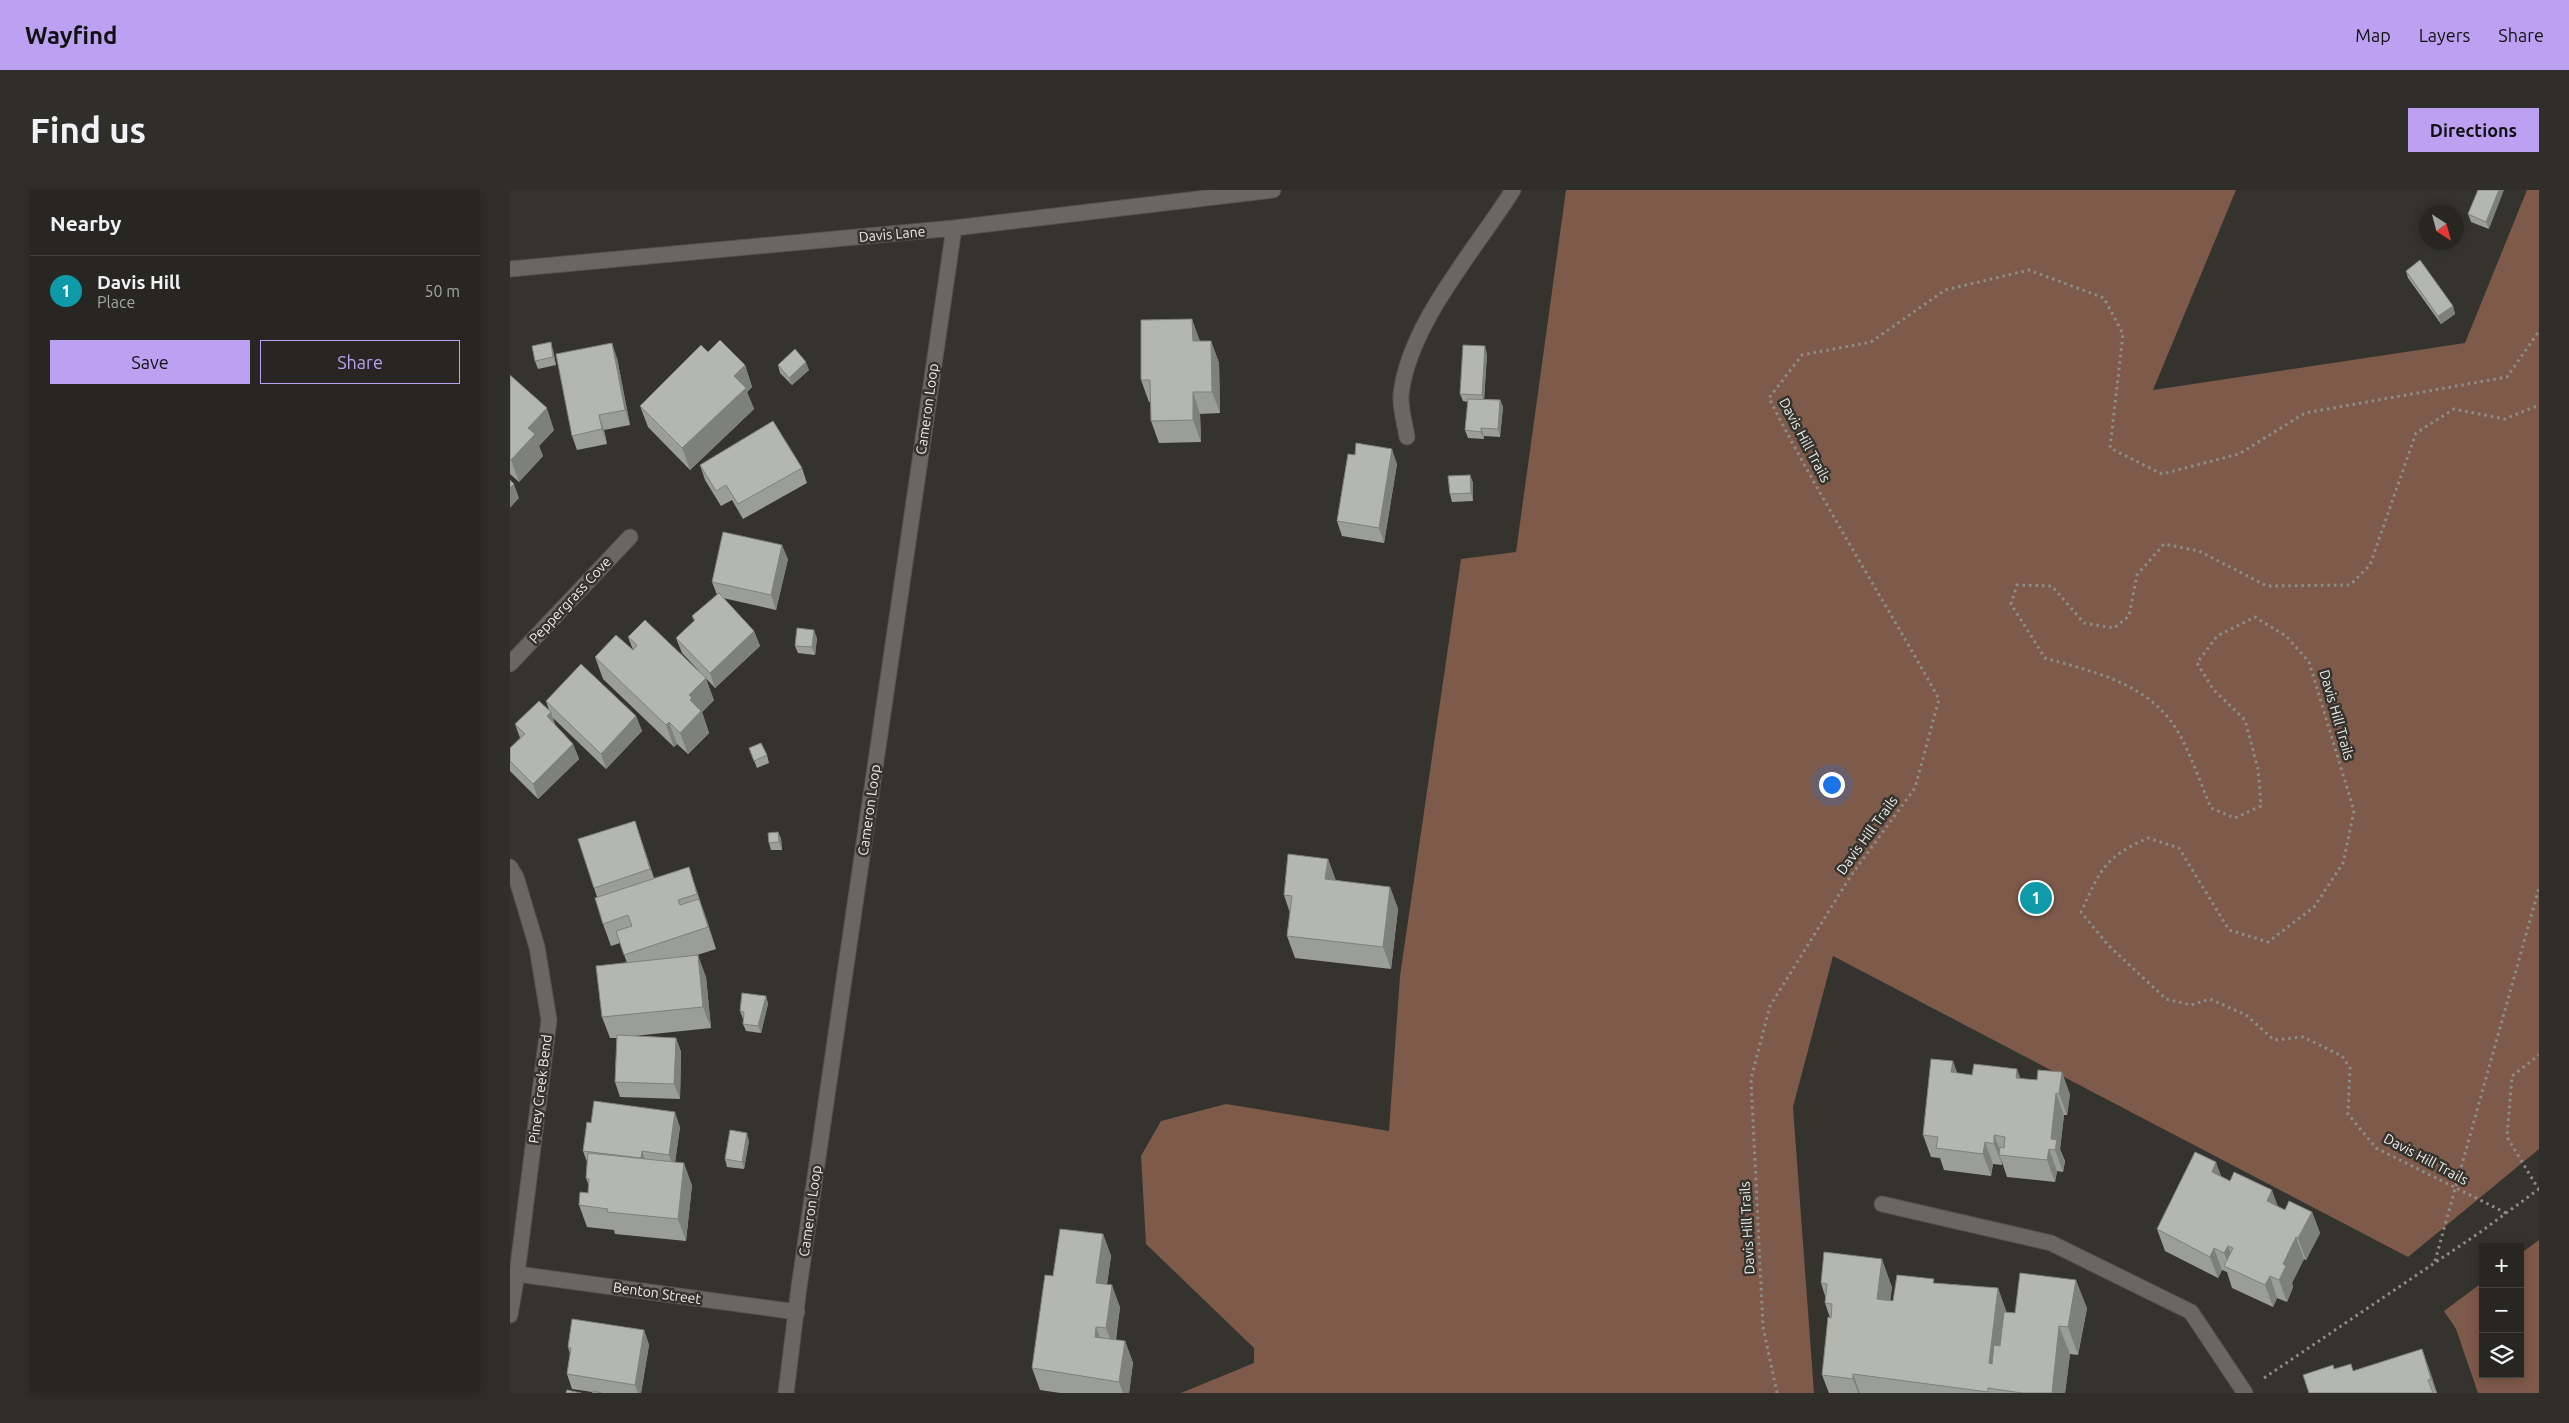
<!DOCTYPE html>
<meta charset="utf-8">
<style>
body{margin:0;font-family:Ubuntu,sans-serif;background:#2f2e2a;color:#f1f3f6}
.controls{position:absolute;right:15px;bottom:15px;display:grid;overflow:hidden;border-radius:0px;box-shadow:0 2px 12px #0003}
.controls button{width:45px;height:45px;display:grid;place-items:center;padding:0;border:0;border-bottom:1px solid #434340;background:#272622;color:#f1f3f6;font:25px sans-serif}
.compass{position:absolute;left:1909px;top:15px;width:45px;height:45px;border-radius:50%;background:#272622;box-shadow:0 2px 12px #0003;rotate:144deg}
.you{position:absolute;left:1321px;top:594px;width:18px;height:18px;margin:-12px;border:4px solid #fff;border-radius:50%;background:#1a73e8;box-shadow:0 0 0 8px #1a73e833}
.badge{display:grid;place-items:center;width:32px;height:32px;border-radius:50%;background:#bca0f2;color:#fff;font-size:16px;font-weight:700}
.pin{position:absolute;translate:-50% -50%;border:2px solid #fff;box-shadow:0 1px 5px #0006}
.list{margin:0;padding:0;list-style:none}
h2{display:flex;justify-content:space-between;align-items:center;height:65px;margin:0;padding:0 20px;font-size:21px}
h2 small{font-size:16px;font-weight:400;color:#a4a5a5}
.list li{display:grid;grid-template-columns:32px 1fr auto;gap:15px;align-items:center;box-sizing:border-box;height:70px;padding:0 20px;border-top:1px solid #434340}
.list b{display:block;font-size:19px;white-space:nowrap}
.list p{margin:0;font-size:16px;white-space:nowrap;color:#a4a5a5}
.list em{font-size:16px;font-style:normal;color:#a4a5a5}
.actions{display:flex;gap:10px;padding:15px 20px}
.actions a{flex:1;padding:11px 0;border:1px solid #bca0f2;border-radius:0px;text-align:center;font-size:18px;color:#bca0f2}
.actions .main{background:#bca0f2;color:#111}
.icon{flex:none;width:28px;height:28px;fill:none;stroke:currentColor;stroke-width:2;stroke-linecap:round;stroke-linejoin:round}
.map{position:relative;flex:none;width:2029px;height:1203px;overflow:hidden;border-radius:0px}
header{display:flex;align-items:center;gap:30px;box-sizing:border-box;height:70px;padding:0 25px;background:#bca0f2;color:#111}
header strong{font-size:24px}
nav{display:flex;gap:28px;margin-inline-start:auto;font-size:18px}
.intro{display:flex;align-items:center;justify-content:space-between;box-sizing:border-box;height:120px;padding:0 30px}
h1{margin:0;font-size:35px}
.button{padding:12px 22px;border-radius:0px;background:#bca0f2;color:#111;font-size:18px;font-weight:700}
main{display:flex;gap:30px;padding:0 30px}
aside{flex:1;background:#272622;border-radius:0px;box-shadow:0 2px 12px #0003}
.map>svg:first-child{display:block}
.forest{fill:#7e5a4b}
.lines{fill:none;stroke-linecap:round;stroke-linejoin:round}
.minor-casing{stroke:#53524c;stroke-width:17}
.path{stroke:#8e8d88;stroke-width:3;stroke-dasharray:2.5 4;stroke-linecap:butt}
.minor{stroke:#686760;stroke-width:15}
.wall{fill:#9b9d97}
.shaded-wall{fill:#7e807b}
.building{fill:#b4b7b0;stroke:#7e807b}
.labels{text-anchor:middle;stroke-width:5;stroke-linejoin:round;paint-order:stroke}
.street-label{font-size:14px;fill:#eeede9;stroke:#34332d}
</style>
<header>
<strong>Wayfind</strong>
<nav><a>Map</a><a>Layers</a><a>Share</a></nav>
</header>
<div class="intro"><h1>Find us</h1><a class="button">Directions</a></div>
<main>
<aside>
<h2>Nearby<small></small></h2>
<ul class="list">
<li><span class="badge" style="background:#0f9aa8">1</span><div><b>Davis Hill</b><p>Place</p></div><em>50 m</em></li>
</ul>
<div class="actions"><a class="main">Save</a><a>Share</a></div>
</aside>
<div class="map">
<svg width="2029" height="1203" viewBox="0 0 2029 1203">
<rect width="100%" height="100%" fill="#34332d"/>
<path class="forest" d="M1056 0H1726L1643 200 1955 153 2017 0H2029V959L1898 1067 1323 766 1283 917 1304 1203H671L744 1173V1158L636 1054 631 966 651 931 716 914 879 941 890 786 951 369 1006 362Z
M2029 1050V1203H1968L1946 1139 1934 1121 1973 1092V1184H2010V1064Z"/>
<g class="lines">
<defs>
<path id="minor" d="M0 79 444 38 763 0
M897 247C895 234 890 218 891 205 898 135 966 59 1003 0
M0 474 120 347
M0 677 6 687 27 757 39 830 7 1084 0 1125
M1372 1014 1541 1053 1681 1122 1735 1203
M7 1084 287 1122
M276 1203 289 1097 444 38"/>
</defs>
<use href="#minor" class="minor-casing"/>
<path class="path" d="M2029 1000 1997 947 2002 886 2029 865
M1996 1023 1866 958 1838 924 1840 878 1832 866 1793 847 1764 850 1736 825 1700 809 1681 815 1656 809 1598 755 1571 722C1590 681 1594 667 1638 648L1669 658 1719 740 1758 752 1804 717 1833 673 1844 621 1799 472 1776 446 1745 427 1707 446 1687 473 1703 499 1735 530 1748 579 1751 616 1725 628 1701 618C1690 592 1681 564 1667 540 1638 493 1584 482 1535 468L1501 414 1507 395 1542 396 1574 433 1604 438 1619 426 1627 385 1654 354 1689 361 1757 396 1840 395 1860 375 1906 243 1944 219 1995 229 2029 215
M1925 1071 2029 698
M1754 1188 1969 1043 2029 999
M1267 1203 1253 1137 1241 889 1260 816 1340 687 1405 598 1429 509C1373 408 1311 311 1259 208L1292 165 1361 152 1435 100 1519 80 1594 108 1613 144 1600 258 1652 284 1729 264 1795 223 1997 187 2029 141"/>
<use href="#minor" class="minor"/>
</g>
<path class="wall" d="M1968 0 1979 39 1961 32 1958 24Z
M1896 81 1943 116 1945 124 1931 134 1898 88Z
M690 151H701L709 173 710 223 690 224 691 252 649 253 641 231V212H639L631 190Z
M43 160 46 175 28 179 25 171Z
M198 162 235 175 242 197 237 202 244 219 180 280 138 237 130 216Z
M977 164 974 209 990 210 993 217 990 247 974 246V249L958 248 955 240 958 212 953 211 950 204Z
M107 168 120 235 94 240 97 254 67 260 62 246Z
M268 175 299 180 282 195 270 183Z
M0 185 44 240 29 256 33 266 9 292 0 284Z
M887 274 874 353 832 346 827 331Z
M190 275 292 278 297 293 233 329 222 310 211 316 195 290Z
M960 285 963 293V311L942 312 940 304Z
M278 369 266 420 213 408 244 441 250 456 205 498 172 463 166 448 184 431 182 426 207 405 202 392Z
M118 447 204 510 192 522 199 543 178 564 167 554 164 557 93 489 85 467 123 460Z
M307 448 305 465 288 463 285 456Z
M36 511 126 526 132 541 96 579 43 528 45 535 63 554 69 569 28 609 0 581V558L10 548 5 534 39 520Z
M239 558 257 565 259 573 247 578Z
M125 631 144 688 179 677 206 759 184 766 196 787 201 838 124 846 166 848 171 862 170 909 110 907 105 892 107 848H100L92 827 117 773 110 753 101 756 93 734 87 707 68 649Z
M268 642 271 649 272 660H261L259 653Z
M818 669 826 691 880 697 888 719 881 779 785 768 777 746 780 723 774 705Z
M256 806 258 814 251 843 236 841 233 834V829L230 821Z
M1447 883 1462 885 1511 888 1560 904 1557 925H1554L1550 959 1555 971 1553 982 1547 981 1545 992 1497 987 1492 972V975L1483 974 1481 986 1434 980 1430 968 1421 967 1413 945Z
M81 933 170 937 165 972 182 995 176 1051 105 1044 104 1040 77 1037 69 1015 78 1003 79 996 76 988 77 972 73 961Z
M239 951 234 979 217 977 215 969Z
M1711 986 1775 1020 1802 1022 1810 1043 1796 1070 1794 1069 1782 1093 1783 1097 1777 1112 1767 1108 1763 1117 1722 1098 1717 1082 1712 1080 1708 1088 1655 1061 1647 1039Z
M593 1044 601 1066 597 1094 610 1117 606 1150 615 1151 623 1173 619 1203H550L530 1200 522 1178 543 1086Z
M1311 1093 1382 1097 1380 1110 1383 1111 1425 1093 1488 1098 1496 1122 1505 1123 1577 1118 1568 1165 1560 1164 1555 1203H1319L1312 1185 1320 1128 1315 1113V1106Z
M134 1140 139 1155 131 1203H82V1202L62 1199 57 1184 60 1164 58 1157Z
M1912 1159 1927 1203H1799L1825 1179 1843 1181Z"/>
<path class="shaded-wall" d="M1989 0H1994L1979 39 1976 32Z
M1943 116 1945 124 1931 134 1928 126Z
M682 129 690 151H683Z
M701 151 709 173 710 223 702 202Z
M41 152 43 160 46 175 43 167Z
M102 153 107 168 120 235 115 220Z
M975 156 977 164 974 213 972 205Z
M296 172 299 180 282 195 279 188Z
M235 175 242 197 237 202 244 219 180 280 172 258 224 186Z
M683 202 690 224 691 252 683 230Z
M990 210 993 217 990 247 988 239Z
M37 218 44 240 29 256 33 266 9 292 1 270 18 238Z
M89 225 94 240 97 254 92 239Z
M971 238 974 246V249L971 242Z
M882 259 887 274 874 353 869 338Z
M960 285 963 293V311L961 303Z
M4 294 9 308 0 318V298Z
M272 355 278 369 266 420 261 405Z
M304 440 307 448 305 465 302 457Z
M244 441 250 456 205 498 200 483Z
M196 488 204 510 192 522 199 543 178 564 170 543 180 510 179 505Z
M41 522 46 537 37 526Z
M126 526 132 541 96 579 91 564Z
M159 532 167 554 164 557 156 535Z
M63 554 69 569 28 609 23 594Z
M125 631 146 694 140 679Z
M268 642 271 649 272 660 269 652Z
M818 669 826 691 815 689Z
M179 677 186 699 195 726 187 704Z
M880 697 888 719 881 779 873 757Z
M189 709 197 730 206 759 198 737Z
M188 765 196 787 201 838 193 817Z
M256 806 258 814 251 843 248 836Z
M166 848 171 862 170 909 164 894Z
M1443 871 1451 893 1441 882Z
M1507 879 1515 901 1506 888Z
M1552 882 1560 904 1557 925 1549 904Z
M1546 903 1554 925 1550 959 1555 971 1553 982 1541 949Z
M165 922 170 937 164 980 159 965Z
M237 943 239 951 234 979 232 972Z
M1484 945 1492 965H1489L1492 972V975L1484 954Z
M1475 952 1483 974 1481 986 1473 964Z
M1539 959 1547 981 1545 992 1537 970Z
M132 961 137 976 131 969Z
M1706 972 1714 994 1702 982Z
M174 973 182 995 176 1051 168 1029Z
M1762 1000 1770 1022 1757 1011Z
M1802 1022 1810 1043 1796 1070 1788 1048Z
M593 1044 601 1066 594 1115 586 1093Z
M1786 1047 1794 1069 1782 1093 1783 1097 1777 1112 1769 1090 1773 1074Z
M1718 1056 1726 1077 1720 1078 1714 1063Z
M1704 1058 1712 1080 1708 1088 1700 1067Z
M1372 1069 1382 1097 1377 1137 1367 1109Z
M1760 1086 1767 1108 1763 1117 1755 1095Z
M1566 1090 1577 1118 1568 1165 1558 1137Z
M602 1095 610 1117 604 1160 596 1138Z
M1488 1098 1498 1126 1489 1200 1479 1173Z
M1549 1136 1560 1164 1555 1203H1542Z
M586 1137 594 1159 585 1147Z
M134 1140 139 1155 131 1203H128L125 1195Z
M615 1151 623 1173 619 1203H613L609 1192Z
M1912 1159 1922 1187 1927 1203H1926L1921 1189Z
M1343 1184 1350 1203H1348L1343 1189Z"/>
<path class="building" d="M1968 0H1989L1976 32 1958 24Z
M1910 70 1943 116 1928 126 1896 81Z
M682 129 683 151H701L702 202H683V230L641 231 640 190H631V130Z
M210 150 235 175 224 186 236 198 172 258 130 216 191 155 198 162Z
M41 152 43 167 25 171 22 156Z
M102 153 115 220 89 225 92 239 62 246 46 164Z
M953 155 975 156 972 205 950 204Z
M285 159 296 172 279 188 268 175Z
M0 185 37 218 18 238 25 244 1 270 0 269Z
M958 209 990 210 988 239 971 238V242L955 240Z
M263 231 292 278 228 314 216 295 206 301 190 275Z
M846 253 882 259 869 338 827 331 838 264 845 265Z
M960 285 961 303 940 304 938 286Z
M0 290 4 294 0 298Z
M213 342 272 355 261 405 202 392Z
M209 403 244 441 200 483 166 448 185 430 182 426Z
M135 430 196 488 179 505 182 508 180 510 191 521 170 543 159 532 156 535 85 467 106 445 123 460 127 455 118 447Z
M287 438 304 440 302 457 285 456Z
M71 474 126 526 91 564 36 511Z
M29 511 41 522 37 526 63 554 23 594 0 571V558L15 544 5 534Z
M251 553 257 565 244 571 239 558Z
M125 631 140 679 84 698 68 649Z
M268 642 269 652 259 653 258 643Z
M778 664 818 669 815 689 880 697 873 757 777 746 782 706 774 705Z
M179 677 187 704 168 710 170 715 189 709 198 737 114 765 106 741 122 736 118 725 93 734 85 708Z
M188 765 193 817 92 827 86 776Z
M232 803 256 806 248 836 233 834 234 822 230 821Z
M107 845 166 848 164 894 105 892Z
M1421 869 1443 871 1441 882 1462 885 1464 874 1507 879 1506 888 1527 890 1528 880 1552 882 1549 904 1546 903 1541 949 1547 950 1545 960 1539 959 1537 970 1489 965 1490 957 1494 958 1495 947 1484 945V954L1475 952 1473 964 1426 958 1428 947 1413 945Z
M84 911 165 922 159 965 132 961 131 968 73 961 77 932 81 933Z
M220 940 237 943 232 972 215 969Z
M1685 962 1706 972 1702 982 1720 991 1724 982 1762 1000 1757 1011 1775 1020 1779 1011 1802 1022 1788 1048 1786 1047 1773 1074 1776 1076 1769 1090 1760 1086 1755 1095 1714 1076 1723 1058 1718 1056 1714 1063 1704 1058 1700 1067 1647 1039Z
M78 963 174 973 168 1029 97 1022 98 1019 69 1015 70 1002 78 1003 79 989 76 988Z
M550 1039 593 1044 586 1093 602 1095 596 1138 586 1137 585 1147 615 1151 609 1192 522 1178 535 1085 543 1086Z
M1314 1062 1372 1069 1367 1109 1383 1111 1387 1085 1424 1089 1423 1093 1488 1098 1479 1173 1482 1174 1484 1155 1490 1156 1494 1122 1505 1123 1510 1083 1566 1090 1558 1137 1549 1136 1542 1203H1512L1478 1198V1202L1343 1184V1189L1312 1185 1318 1127 1321 1128 1322 1114 1315 1113 1317 1094 1311 1093Z
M62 1129 134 1140 125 1195 57 1184 61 1158 58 1157Z
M1912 1159 1921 1189 1918 1190 1923 1203H1799L1793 1185 1823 1175 1824 1179 1841 1174 1843 1181Z
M57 1200 71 1203H56Z
M83 1201 92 1203H82Z"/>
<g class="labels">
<g class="street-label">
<text transform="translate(382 44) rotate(-5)" y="5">Davis Lane</text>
<text transform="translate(417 219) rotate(-82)" y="5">Cameron Loop</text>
<text transform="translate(1295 250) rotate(62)" y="5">Davis Hill Trails</text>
<text transform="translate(60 410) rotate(-47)" y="5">Peppergrass Cove</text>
<text transform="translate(1827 525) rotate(74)" y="5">Davis Hill Trails</text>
<text transform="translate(359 620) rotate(-82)" y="5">Cameron Loop</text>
<text transform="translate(1357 645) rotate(-54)" y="5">Davis Hill Trails</text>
<text transform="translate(30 899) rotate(-83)" y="5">Piney Creek Bend</text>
<text transform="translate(1916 969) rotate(28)" y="5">Davis Hill Trails</text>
<text transform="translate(300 1021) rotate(-82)" y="5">Cameron Loop</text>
<text transform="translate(1237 1038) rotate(-93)" y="5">Davis Hill Trails</text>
<text transform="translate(147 1103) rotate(8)" y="5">Benton Street</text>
</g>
</g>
</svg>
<div class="controls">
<button>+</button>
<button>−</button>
<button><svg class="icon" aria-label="layers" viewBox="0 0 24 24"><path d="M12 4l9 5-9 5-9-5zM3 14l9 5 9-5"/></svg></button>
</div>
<svg class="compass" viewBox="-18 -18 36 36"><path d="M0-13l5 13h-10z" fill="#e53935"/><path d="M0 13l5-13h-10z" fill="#a4a5a5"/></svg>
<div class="you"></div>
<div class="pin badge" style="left:1526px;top:708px;background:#0f9aa8">1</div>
</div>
</main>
